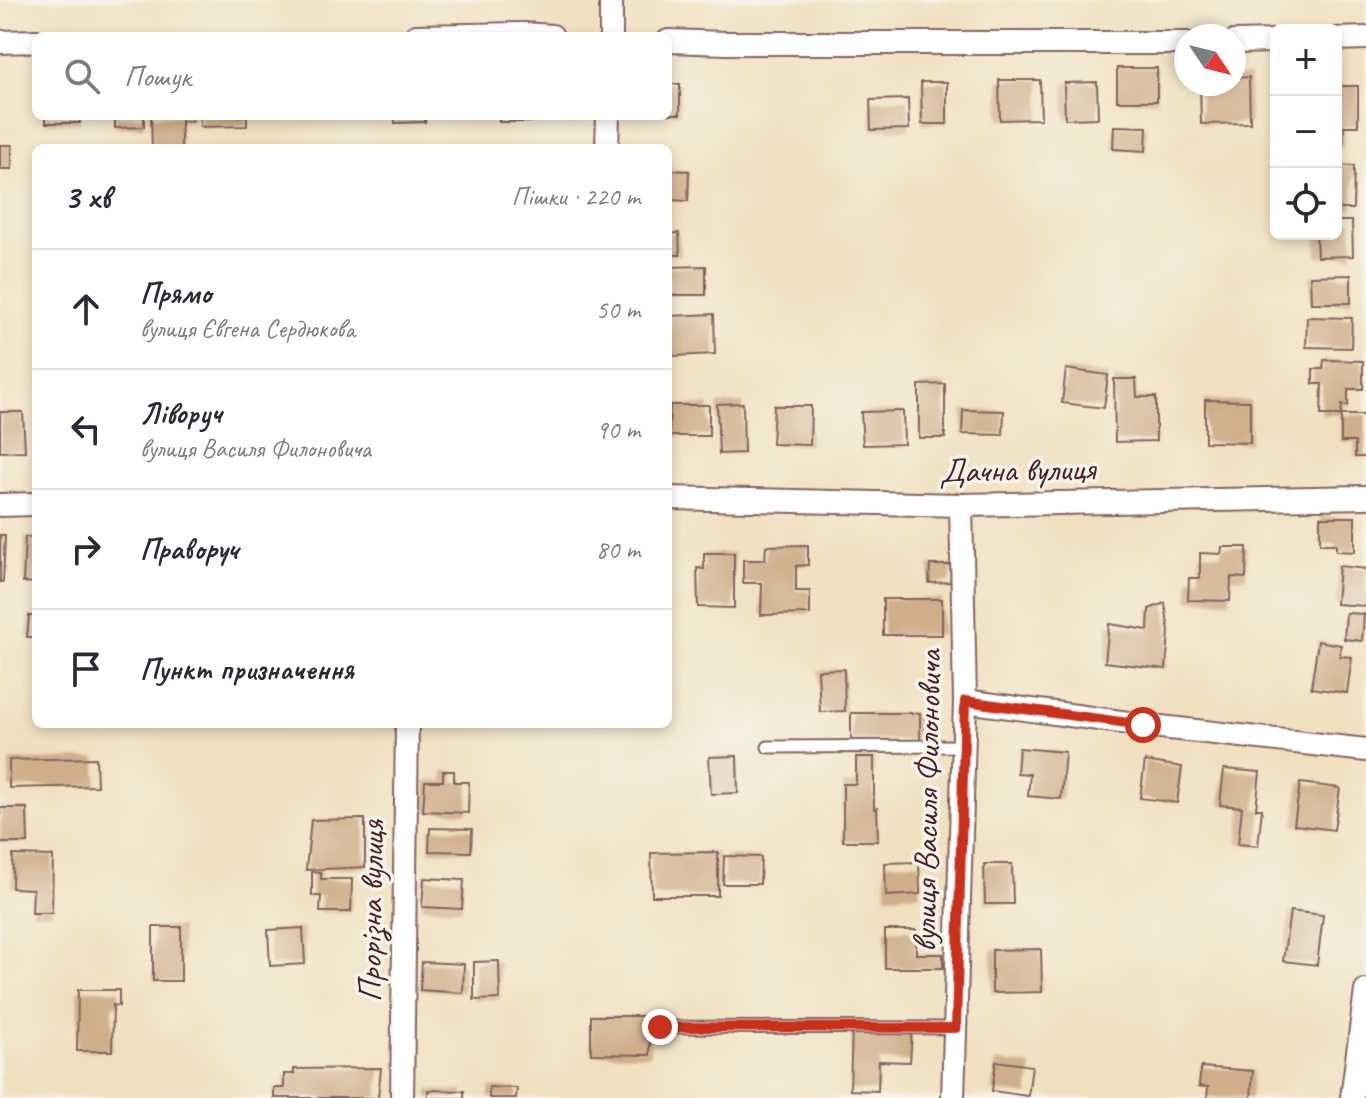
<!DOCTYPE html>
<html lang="uk">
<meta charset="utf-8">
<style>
body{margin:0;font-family:Caveat,sans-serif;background:#f7f7f7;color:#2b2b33}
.controls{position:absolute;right:24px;top:24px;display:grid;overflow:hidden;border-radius:12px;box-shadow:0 4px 12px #0003}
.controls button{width:72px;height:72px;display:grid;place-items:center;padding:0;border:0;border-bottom:2px solid #e1e1e2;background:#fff;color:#2b2b33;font:40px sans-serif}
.compass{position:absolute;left:1174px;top:24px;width:72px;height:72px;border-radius:50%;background:#fff;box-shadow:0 4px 12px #0003;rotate:125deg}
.stop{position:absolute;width:24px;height:24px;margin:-18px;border:6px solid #c8321e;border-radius:50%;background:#fff}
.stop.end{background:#c8321e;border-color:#fff;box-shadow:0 2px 8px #0008}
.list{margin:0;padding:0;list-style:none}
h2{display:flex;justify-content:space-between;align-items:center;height:104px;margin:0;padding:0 32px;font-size:34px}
h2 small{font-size:26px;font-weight:400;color:#7c7c81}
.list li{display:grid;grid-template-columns:52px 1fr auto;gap:24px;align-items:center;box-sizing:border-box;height:120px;padding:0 32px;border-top:2px solid #e1e1e2}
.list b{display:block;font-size:30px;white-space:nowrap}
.list p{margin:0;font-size:26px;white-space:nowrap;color:#7c7c81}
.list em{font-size:26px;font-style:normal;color:#7c7c81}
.icon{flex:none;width:44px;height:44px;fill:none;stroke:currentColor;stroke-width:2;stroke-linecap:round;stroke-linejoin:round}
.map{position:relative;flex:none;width:1366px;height:1098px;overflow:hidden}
.search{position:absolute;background:#fff;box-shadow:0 4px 12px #0003;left:32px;top:32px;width:640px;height:88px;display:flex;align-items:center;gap:20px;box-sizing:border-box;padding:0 28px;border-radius:12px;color:#7c7c81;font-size:30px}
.panel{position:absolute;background:#fff;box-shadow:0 4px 12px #0003;left:32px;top:144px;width:640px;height:584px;border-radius:12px}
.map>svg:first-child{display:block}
.building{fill:#cfae89}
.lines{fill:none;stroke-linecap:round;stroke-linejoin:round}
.lane-casing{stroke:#84635f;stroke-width:15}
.street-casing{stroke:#84635f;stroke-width:26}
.lane{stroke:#fff;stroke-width:11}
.street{stroke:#fff;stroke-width:22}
.route{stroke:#c8321e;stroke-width:10}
.labels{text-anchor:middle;stroke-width:7;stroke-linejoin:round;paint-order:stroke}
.street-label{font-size:34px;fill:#4a1f2b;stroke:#f7f3e8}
</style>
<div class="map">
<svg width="1366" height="1098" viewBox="0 0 1366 1098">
<rect width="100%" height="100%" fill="#f7f3e8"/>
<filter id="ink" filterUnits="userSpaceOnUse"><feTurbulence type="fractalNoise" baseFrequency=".0125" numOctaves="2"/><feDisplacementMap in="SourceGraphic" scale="16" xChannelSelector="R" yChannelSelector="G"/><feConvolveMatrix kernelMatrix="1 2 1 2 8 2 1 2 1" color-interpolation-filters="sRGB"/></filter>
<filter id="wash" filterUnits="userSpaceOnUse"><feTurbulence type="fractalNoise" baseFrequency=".006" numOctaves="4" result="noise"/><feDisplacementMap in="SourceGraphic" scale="32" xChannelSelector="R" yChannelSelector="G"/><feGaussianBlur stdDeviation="1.8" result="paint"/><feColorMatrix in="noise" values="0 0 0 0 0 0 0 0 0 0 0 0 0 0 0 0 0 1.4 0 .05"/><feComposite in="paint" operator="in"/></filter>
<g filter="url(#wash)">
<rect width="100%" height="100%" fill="#f0e0c0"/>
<g id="blocks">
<path class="building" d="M1117 68H1157V101H1117Z
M1249 77 1250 123 1201 124 1200 84H1234V78Z
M999 80H1040L1041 119 1000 120Z
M921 82H947V124H922Z
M1097 82 1098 118 1065 119 1064 83Z
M668 84H680V114H668Z
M1336 86H1358V126H1344L1343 146H1336Z
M908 99 909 129 871 130 870 100Z
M46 116H80V123H46Z
M115 116H144V127L115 128Z
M151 116H192V121H181V148H152Z
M200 116H247V126L200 127Z
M395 116H425V122L395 123Z
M499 116H531V122H499Z
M1114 126 1147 127 1146 151 1113 149Z
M0 145H12V169H0Z
M1336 165 1354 166 1353 209H1336Z
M668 170 689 171 688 201 668 200Z
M1336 221H1352L1353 256 1317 257 1316 234H1336Z
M679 233 680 255H668V234Z
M706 266V295H669L668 267Z
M1351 275V303H1311L1310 276Z
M714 314 715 354 672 356 670 316Z
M1307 317 1352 318 1351 348 1306 347Z
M1324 360 1363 361V389H1348V406L1342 405 1341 415H1321L1322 384H1313V369H1323Z
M1066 369 1108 375 1104 408 1062 403Z
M1114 379H1136L1137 397H1156V441L1115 442Z
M945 384V438H919V385Z
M1205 400 1250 401V443L1205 442Z
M743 403 744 453 719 454 717 404Z
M670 405H709V436H669Z
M774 406H811L810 445 772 444Z
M963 410 1004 411 1003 435 962 434Z
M903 411 904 444 863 445 861 412Z
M0 412H23L25 451 0 452Z
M1341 415H1366V457H1355V442H1341Z
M1320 517H1355V552L1336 551V544H1320Z
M0 535H5L3 582H0Z
M25 537H36V583L23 582Z
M808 545V565L796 566V591H810V614L761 615 762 583H743V560H765L766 546Z
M1222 547H1247L1246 578 1231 577 1230 601 1188 600 1189 578H1200V553L1221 554Z
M704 553H734V608L698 607 697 568 704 569Z
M930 565H953L950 582 929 583Z
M1339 566 1366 569 1365 606 1336 604Z
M883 599H942V635H883Z
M1165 603 1169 632 1166 669 1105 662 1109 624 1148 630 1149 609Z
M1346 613 1364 614 1362 641 1344 639Z
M29 616H36V637H27Z
M1318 641 1341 645 1340 656 1352 657 1347 693 1311 688Z
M844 669 845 711 820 712 818 670Z
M851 713H920V740H851Z
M1019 748 1065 752 1061 799 1028 796 1030 774 1017 773Z
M737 756 738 793 711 794 709 757Z
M856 757H874V809L877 808 878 841H843V784H856Z
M96 758 97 786 9 788V760Z
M1145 761 1182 767 1177 803 1140 798Z
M1224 769 1260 772 1256 809H1262L1258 846 1238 844 1242 807 1220 805Z
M443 771H454V782H469L468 813 423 811 425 781H443Z
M1300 783 1340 788 1334 830 1294 825Z
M0 808H27L28 843H0Z
M365 819V867L306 870 311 820Z
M430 828 472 829 471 852 429 851Z
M718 852V896H652L651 853Z
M13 855 53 856 52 913H32L33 889 12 888Z
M724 856 761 857 760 884H723Z
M919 862 920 894 886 896 885 863Z
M984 864H1012L1013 904H985Z
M312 872H321V879H352L351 912H320L321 896H312Z
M424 878 464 880 462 909 422 907Z
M1290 911 1323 915 1317 965 1283 961Z
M153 927H181V981H153Z
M303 928 305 964 270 966 268 930Z
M885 930H916V954H943V968H885Z
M1041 949 1042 992 992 993V950Z
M499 961 500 999 474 1000V962Z
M422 962 464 964 463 993 420 990Z
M78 990H119V1006L113 1005 112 1051H77Z
M591 1016H650V1055L591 1054Z
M852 1028 912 1031 910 1062 879 1061 878 1091 850 1090Z
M996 1061 1032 1066 1028 1096 992 1091Z
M1201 1067 1253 1071 1251 1098H1207L1208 1087 1199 1086Z
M381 1068 378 1098H274V1088H284V1074H294V1069Z
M489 1087 517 1088 516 1098H489Z
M428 1090 464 1091V1098H428Z"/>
</g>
</g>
<g filter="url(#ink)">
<use href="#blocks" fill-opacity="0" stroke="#84635f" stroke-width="2"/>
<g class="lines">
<defs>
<path id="lane" d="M768 747 964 746
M660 1027 956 1028"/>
<path id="street" d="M416 36 523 34 552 36
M611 36V0
M1336 39 1366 38
M668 41 726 43H1186
M0 42 36 41
M1234 42 1276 41
M607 148 608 116
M668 498 961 505 1366 497
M0 505 36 504
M965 701 1143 725 1366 750
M402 1098 407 724
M953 1098 965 701 961 505
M1352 1098 1366 991"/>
</defs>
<use href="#lane" class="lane-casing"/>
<use href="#street" class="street-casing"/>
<use href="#lane" class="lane"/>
<use href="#street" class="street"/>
</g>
</g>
<g class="lines" filter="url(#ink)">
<path class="route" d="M660 1027 956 1028 965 701 1143 725"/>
</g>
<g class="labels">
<g class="street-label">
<text transform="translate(1017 469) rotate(-1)" y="12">Дачна вулиця</text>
<text transform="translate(926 801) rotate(-89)" y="12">вулиця Василя Филоновича</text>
<text transform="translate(370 911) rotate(-89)" y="12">Прорізна вулиця</text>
</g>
</g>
</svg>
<div class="controls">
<button>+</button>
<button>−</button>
<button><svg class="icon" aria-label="locate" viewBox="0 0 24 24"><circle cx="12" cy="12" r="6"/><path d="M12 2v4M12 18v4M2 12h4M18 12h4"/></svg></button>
</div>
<svg class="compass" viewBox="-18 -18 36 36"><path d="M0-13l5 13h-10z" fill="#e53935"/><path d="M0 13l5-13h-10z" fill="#7c7c81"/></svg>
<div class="stop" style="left:1143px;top:725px"></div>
<div class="stop end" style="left:660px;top:1027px"></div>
<div class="search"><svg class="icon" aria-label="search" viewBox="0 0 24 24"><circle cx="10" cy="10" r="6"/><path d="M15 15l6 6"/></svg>Пошук</div>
<section class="panel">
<h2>3 хв<small>Пішки · 220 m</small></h2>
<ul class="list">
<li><svg class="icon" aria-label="ahead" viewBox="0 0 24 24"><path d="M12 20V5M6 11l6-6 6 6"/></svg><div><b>Прямо</b><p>вулиця Євгена Сердюкова</p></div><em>50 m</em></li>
<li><svg class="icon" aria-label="left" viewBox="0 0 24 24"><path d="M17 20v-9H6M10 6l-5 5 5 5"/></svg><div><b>Ліворуч</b><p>вулиця Василя Филоновича</p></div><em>90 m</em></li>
<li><svg class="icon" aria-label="right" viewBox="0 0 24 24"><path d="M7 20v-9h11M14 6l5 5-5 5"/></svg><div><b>Праворуч</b></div><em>80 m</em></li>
<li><svg class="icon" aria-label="arrive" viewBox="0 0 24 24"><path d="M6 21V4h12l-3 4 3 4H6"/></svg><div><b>Пункт призначення</b></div></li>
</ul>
</section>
</div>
